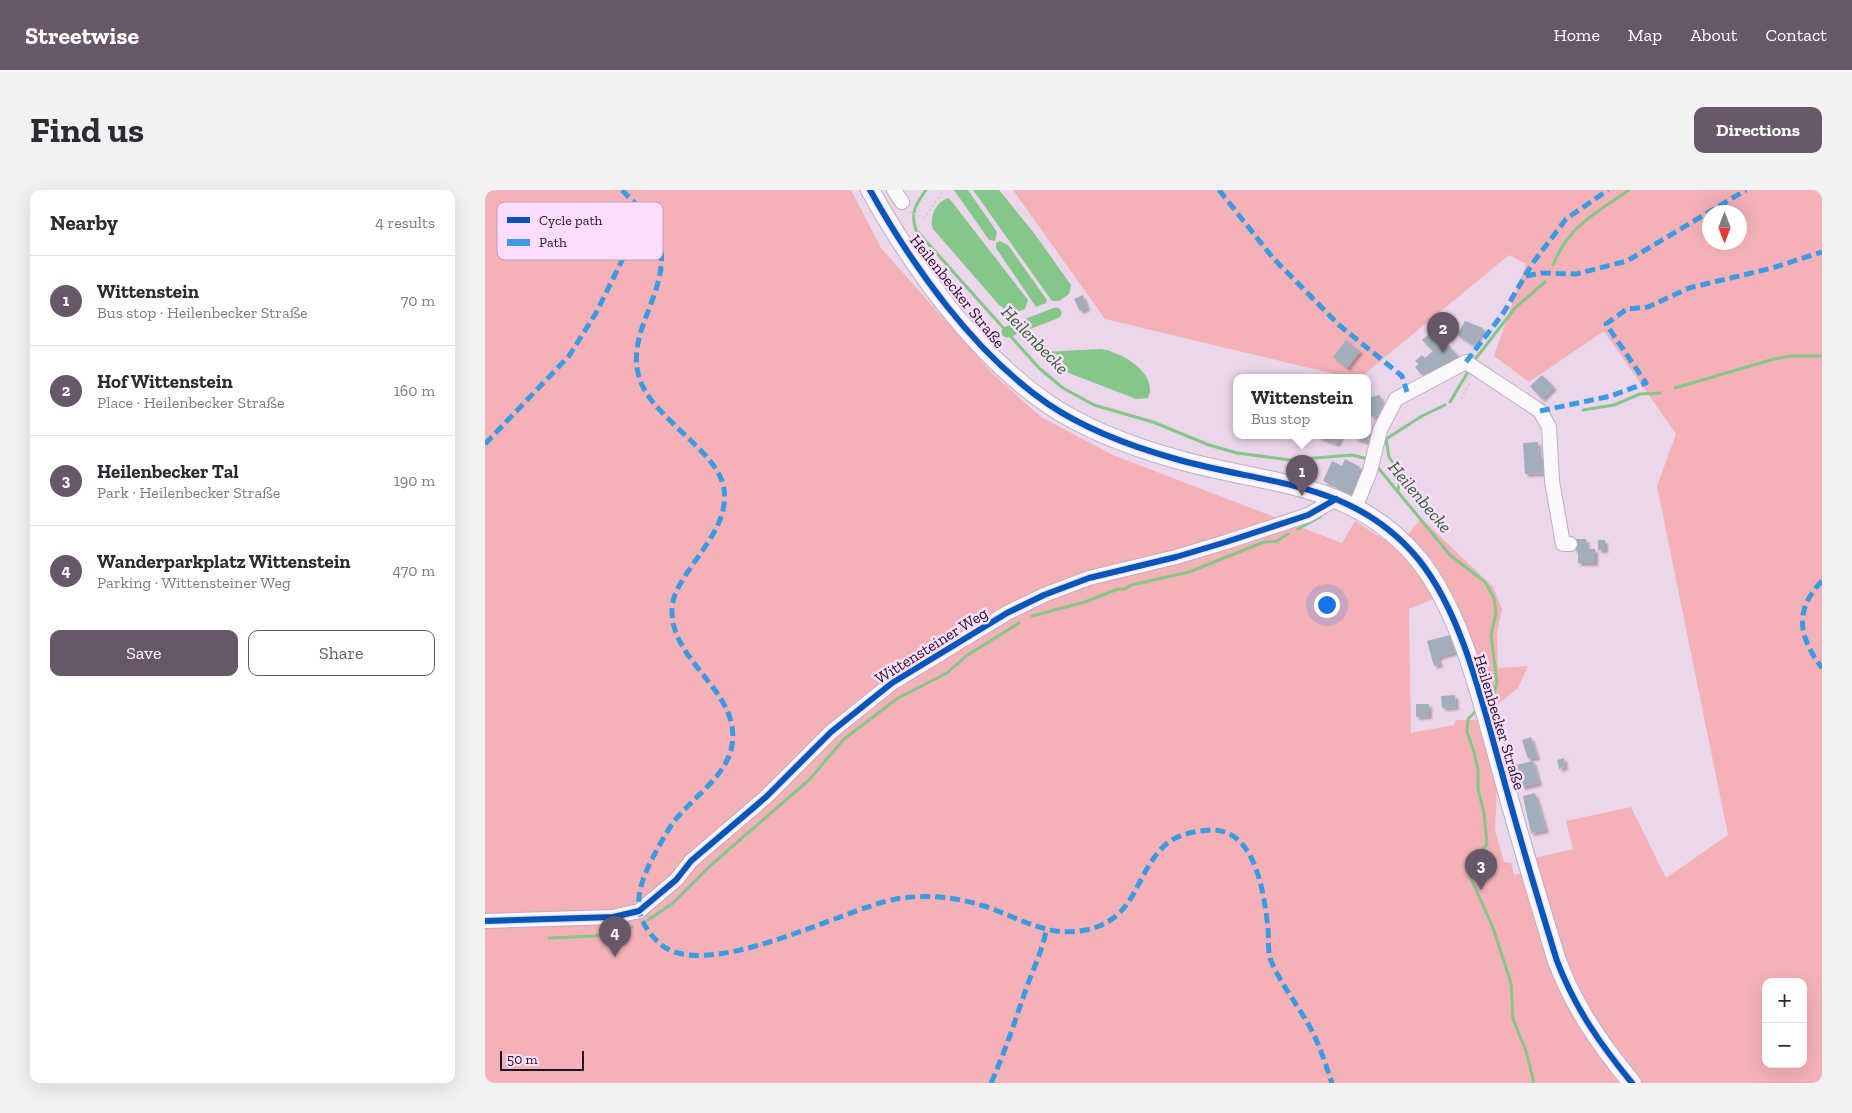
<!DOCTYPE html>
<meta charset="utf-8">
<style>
body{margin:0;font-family:"Zilla Slab",serif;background:#f2f2f3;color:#2b2b33}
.controls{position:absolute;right:15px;bottom:15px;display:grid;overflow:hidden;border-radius:10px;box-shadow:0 5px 20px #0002}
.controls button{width:45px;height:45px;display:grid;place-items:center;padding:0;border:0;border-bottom:1px solid #e1e1e2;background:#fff;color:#2b2b33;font:25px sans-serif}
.compass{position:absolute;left:1217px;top:15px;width:45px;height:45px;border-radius:50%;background:#fff;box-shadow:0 5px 20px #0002;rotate:180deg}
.scale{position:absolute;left:15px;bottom:12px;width:84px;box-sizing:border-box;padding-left:5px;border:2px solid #201221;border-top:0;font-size:14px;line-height:18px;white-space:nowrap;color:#201221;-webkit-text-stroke:4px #fcddfe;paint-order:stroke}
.you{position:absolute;left:841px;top:414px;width:18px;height:18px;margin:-12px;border:4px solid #fff;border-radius:50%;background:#1a73e8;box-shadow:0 0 0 8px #1a73e833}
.badge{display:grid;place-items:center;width:32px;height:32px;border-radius:50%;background:#675768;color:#fff;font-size:16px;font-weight:700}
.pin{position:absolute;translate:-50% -41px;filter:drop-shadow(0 1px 2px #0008)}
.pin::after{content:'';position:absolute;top:26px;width:18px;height:15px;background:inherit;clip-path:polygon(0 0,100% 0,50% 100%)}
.popup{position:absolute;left:748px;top:184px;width:138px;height:65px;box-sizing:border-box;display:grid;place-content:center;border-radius:10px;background:#fff;filter:drop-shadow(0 1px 4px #0005);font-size:16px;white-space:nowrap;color:#7c7c81}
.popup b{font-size:19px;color:#2b2b33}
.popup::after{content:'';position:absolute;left:50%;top:100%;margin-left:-10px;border:10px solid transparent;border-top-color:#fff}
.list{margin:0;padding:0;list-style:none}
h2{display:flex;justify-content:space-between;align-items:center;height:65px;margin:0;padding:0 20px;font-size:21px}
h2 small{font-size:16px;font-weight:400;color:#7c7c81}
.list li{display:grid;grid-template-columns:32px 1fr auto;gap:15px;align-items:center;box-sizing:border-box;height:90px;padding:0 20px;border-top:1px solid #e1e1e2}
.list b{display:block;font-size:19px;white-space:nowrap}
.list p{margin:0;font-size:16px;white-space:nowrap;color:#7c7c81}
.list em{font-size:16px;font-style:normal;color:#7c7c81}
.actions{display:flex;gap:10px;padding:15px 20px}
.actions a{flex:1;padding:11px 0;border:1px solid #675768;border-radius:10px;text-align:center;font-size:18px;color:#675768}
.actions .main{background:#675768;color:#fff}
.map{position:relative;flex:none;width:1337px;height:893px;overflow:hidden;border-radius:10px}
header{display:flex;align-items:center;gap:30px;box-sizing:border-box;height:70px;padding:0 25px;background:#675768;color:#fff}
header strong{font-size:24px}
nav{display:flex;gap:28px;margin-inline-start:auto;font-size:18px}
.intro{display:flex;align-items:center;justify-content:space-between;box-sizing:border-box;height:120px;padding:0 30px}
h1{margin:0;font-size:35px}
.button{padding:12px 22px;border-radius:10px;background:#675768;color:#fff;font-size:18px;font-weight:700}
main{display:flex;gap:30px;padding:0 30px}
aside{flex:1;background:#fff;border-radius:10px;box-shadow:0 5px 20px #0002}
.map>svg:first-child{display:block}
.green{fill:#f4b2b8;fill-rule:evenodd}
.water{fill:#84c788}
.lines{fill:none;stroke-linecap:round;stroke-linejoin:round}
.stream{stroke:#84c788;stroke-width:3}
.canal{stroke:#84c788;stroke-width:11}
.building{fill:#a2afba;filter:url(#shadow)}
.minor-casing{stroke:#beadbf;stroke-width:16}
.major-casing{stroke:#beadbf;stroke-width:20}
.path{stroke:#d2cdd2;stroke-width:2;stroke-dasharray:2.5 2.5;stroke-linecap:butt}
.minor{stroke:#fcf9fc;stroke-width:14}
.major{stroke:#fcf9fc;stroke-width:18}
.quiet{stroke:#3c9ae0;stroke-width:5;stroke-dasharray:10 5;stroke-linecap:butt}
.cycleway-casing{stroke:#fcddfe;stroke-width:9}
.cycleway{stroke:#0057b8;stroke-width:6}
.labels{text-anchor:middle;stroke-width:5;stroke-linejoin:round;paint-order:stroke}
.street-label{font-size:16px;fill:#201221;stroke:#fcddfe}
.water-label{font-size:18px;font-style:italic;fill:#226626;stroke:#fcddfe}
.key{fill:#fcddfe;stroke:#baa0bc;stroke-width:1}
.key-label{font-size:14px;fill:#201221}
</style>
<header>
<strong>Streetwise</strong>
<nav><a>Home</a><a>Map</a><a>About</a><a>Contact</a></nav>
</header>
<div class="intro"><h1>Find us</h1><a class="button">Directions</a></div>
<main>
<aside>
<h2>Nearby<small>4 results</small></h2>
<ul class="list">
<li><span class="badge">1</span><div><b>Wittenstein</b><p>Bus stop · Heilenbecker Straße</p></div><em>70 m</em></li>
<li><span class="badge">2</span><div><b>Hof Wittenstein</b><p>Place · Heilenbecker Straße</p></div><em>160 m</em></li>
<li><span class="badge">3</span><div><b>Heilenbecker Tal</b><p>Park · Heilenbecker Straße</p></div><em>190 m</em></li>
<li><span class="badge">4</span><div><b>Wanderparkplatz Wittenstein</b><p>Parking · Wittensteiner Weg</p></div><em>470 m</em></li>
</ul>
<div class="actions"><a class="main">Save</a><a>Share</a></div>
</aside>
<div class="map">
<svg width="1337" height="893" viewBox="0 0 1337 893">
<defs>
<filter id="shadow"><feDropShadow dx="3" dy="3" stdDeviation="1" flood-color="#0004"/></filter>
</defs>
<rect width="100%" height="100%" fill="#ebd6ec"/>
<path class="green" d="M0 0H366L396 58 506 182 556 227 628 265 857 353 870 331 920 363 951 408 924 419 926 543 969 535 971 530H994L1012 598 1010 640 1019 672 1026 673 1029 685 1038 683 1083 812 1099 844 1134 893H0Z
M528 0H1337V893H1153L1115 845 1076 769 1049 668 1088 659 1081 631 1146 617 1181 688 1243 645 1172 296 1191 244 1119 141 1044 192 1009 166 1041 74 1024 65 876 187H862L620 129ZM1224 22H1254V52H1224ZM1281 792H1318V874H1281Z
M936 328 1008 397 1017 419 1012 443 1013 478 1043 476 1033 498 1007 519 922 346Z"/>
<path class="water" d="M469 0H483L512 42 510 51 504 50Z
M488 0H514L549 43 586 95 584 104 574 111H567Z
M464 8 543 110 540 119C530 124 523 122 514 115L448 39C444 27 451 11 464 8Z
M515 51 523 55 562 110 561 113 551 117 511 58V53Z
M616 159C636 162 674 183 663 208L651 209 584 183 557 162Z"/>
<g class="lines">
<path class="stream" d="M441 0C431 14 425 23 431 40L554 178 578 198 609 215 668 232 724 255 752 263 805 270 867 265 883 269
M1068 75C1085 34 1110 24 1144 0
M988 172 1030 118 1060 92
M1190 198 1289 169 1306 166H1337
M965 212 984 180
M1098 220 1129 215 1155 204 1175 203
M890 274 965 365 1000 392 1009 408 1011 423 1006 445 1012 493 1009 503 1002 510
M913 300 916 285 904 267 901 249 937 226 960 215
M813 339 835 327
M547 426 600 412 633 399H640L646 395 704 382 779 352 792 351 803 344
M993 519 983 529 982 542 989 562 993 580V599L999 623 1002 654 992 665 986 689 1007 735 1026 793 1028 829 1041 861 1049 893
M163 730 188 713 226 675 324 590 359 549 413 508 462 483 481 466 534 433
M64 748 110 746 147 737"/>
<path class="canal" d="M522 142 571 123"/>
</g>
<path class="building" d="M598 105 602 118 595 121 589 109Z
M980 131 998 138 990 156 972 145Z
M953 136 959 143 955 146 972 165 946 188 941 183 938 186 930 177 934 174 930 171 937 165 940 168 948 161 937 150Z
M861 150 875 161 862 178 848 167Z
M1057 185 1069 197 1057 209 1045 196Z
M895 205 899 224 886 227 882 208Z
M882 243 887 245 884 253 870 248 872 245Z
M833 245H856L852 254 833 247Z
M1053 252 1054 269 1058 268 1059 283 1040 284 1038 253Z
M860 269 875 277 872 283 881 287 871 307 847 296 849 292 847 291 845 294 838 291 847 271 857 276Z
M1089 349H1101L1102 359H1110V373H1093V360H1089Z
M1113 350H1120V360H1113Z
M965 445 970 462 953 467 955 474 949 476 942 451Z
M970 505 971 517 957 518 956 506Z
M931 514H944V526L931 527Z
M1046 547 1052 567 1043 569 1037 550Z
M1079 568 1080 577 1074 579 1072 570Z
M1048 571 1054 593 1037 597 1031 575Z
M1050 603 1061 640 1046 643 1038 606Z"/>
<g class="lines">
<defs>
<path id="minor" d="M409 0 417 12
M870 318 885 281 895 240 911 209 981 172 1055 221 1064 237 1067 291 1078 354H1085
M0 731 128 727 154 721 191 690 206 671 281 607 346 542 407 493 522 423 559 405 604 388 691 367 741 352 823 325 851 309"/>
<path id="major" d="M385 0C428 77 489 163 563 214 600 239 648 257 691 269 780 295 869 290 934 370 978 425 998 516 1017 583 1034 646 1053 709 1072 771 1090 818 1115 854 1147 893"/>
</defs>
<use href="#minor" class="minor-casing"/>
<use href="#major" class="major-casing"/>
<path class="path" d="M424 22 439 28 459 0
M976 209 984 194 978 188"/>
<use href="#minor" class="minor"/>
<use href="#major" class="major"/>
<path class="quiet" d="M137 0C147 11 160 21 168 32 171 37 172 43 174 49 188 99 140 139 154 187 165 227 234 261 239 299 246 345 188 383 187 419 185 472 256 501 247 555 242 587 206 608 188 633 180 644 173 658 166 671 151 702 146 726 173 752 217 796 357 719 411 709 441 704 471 707 499 716 535 728 563 748 601 740 651 729 648 689 677 658 689 645 708 641 726 640 771 639 779 704 783 738 784 750 782 763 787 773 798 798 816 819 828 843 836 859 841 876 847 893
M734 0 788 68 854 135 917 186 922 202
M1041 86 1056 83 1091 84 1142 71 1261 0
M981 172 1019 122 1047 74 1081 29 1123 0
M1055 221 1126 206 1161 193 1121 134 1142 119 1163 117 1204 98 1287 78 1337 62
M0 254 84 166 111 123 150 44 151 31 147 13
M1337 391C1308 421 1314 447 1337 478
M506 893C520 862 530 831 541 799 548 779 557 762 561 741"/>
<defs>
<path id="cycleway" d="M385 0C428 77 489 163 563 214 600 239 648 257 691 269 780 295 869 290 934 370 978 425 998 516 1017 583 1034 646 1053 709 1072 771 1090 818 1115 854 1147 893
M0 731 128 727 154 721 191 690 206 671 281 607 346 542 407 493 522 423 559 405 604 388 691 367 741 352 823 325 851 309"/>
</defs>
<use href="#cycleway" class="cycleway-casing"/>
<use href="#cycleway" class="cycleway"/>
</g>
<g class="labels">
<g class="street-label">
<text transform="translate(473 101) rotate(51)" y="6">Heilenbecker Straße</text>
<text transform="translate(446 455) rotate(-32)" y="6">Wittensteiner Weg</text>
<text transform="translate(1015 532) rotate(73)" y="6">Heilenbecker Straße</text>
</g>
<g class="water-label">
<text transform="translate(550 150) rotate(46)" y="6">Heilenbecke</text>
<text transform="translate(935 307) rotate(50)" y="6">Heilenbecke</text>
</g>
</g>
<rect x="12" y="12" width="166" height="58" rx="8" class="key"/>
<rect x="22" y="27" width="23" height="6" fill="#0057b8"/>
<rect x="22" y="49" width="23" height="7" fill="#3c9ae0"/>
<g class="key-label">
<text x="54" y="35">Cycle path</text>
<text x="54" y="57">Path</text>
</g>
</svg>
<div class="controls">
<button>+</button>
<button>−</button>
</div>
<svg class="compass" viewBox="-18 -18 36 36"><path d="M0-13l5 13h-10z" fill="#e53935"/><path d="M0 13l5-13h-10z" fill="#7c7c81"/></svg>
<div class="scale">50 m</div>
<div class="you"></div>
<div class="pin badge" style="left:817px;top:306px">1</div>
<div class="popup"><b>Wittenstein</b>Bus stop</div>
<div class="pin badge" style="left:958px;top:163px">2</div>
<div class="pin badge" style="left:996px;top:700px">3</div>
<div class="pin badge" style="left:130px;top:767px">4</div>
</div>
</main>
